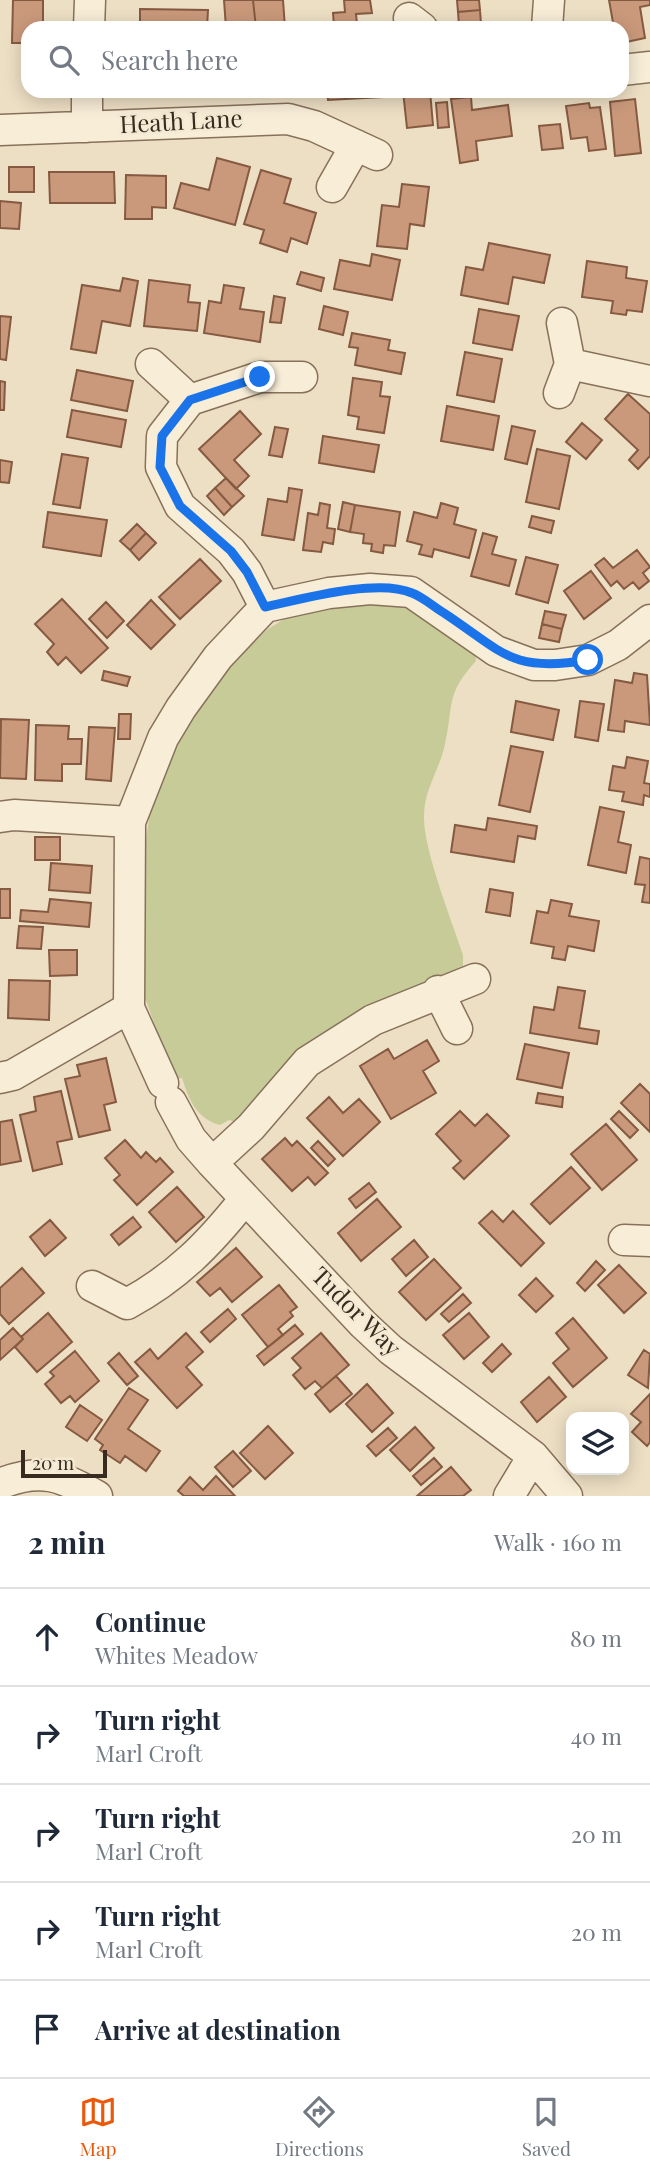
<!DOCTYPE html>
<meta charset="utf-8">
<style>
body{margin:0;font-family:"Playfair Display",serif;background:#f6f6f7;color:#1f2937}
.controls{position:absolute;right:21px;bottom:21px;display:grid;overflow:hidden;border-radius:14px;box-shadow:0 4px 18px #0003}
.controls button{width:63px;height:63px;display:grid;place-items:center;padding:0;border:0;border-bottom:2px solid #e0e1e3;background:#fff;color:#1f2937;font:35px sans-serif}
.scale{position:absolute;left:21px;bottom:18px;width:86px;box-sizing:border-box;padding-left:7px;border:4px solid #372a1e;border-top:0;font-size:19px;line-height:24px;white-space:nowrap;color:#372a1e;-webkit-text-stroke:5px #f4ead3;paint-order:stroke}
.stop{position:absolute;width:21px;height:21px;margin:-16px;border:5px solid #1a73e8;border-radius:50%;background:#fff}
.stop.end{background:#1a73e8;border-color:#fff;box-shadow:0 2px 7px #0008}
.list{margin:0;padding:0;list-style:none}
h2{display:flex;justify-content:space-between;align-items:center;height:91px;margin:0;padding:0 28px;font-size:30px}
h2 small{font-size:23px;font-weight:400;color:#747a83}
.list li{display:grid;grid-template-columns:46px 1fr auto;gap:21px;align-items:center;box-sizing:border-box;height:98px;padding:0 28px;border-top:2px solid #e0e1e3}
.list b{display:block;font-size:26px;white-space:nowrap}
.list p{margin:0;font-size:23px;white-space:nowrap;color:#747a83}
.list em{font-size:23px;font-style:normal;color:#747a83}
.icon{flex:none;width:38px;height:38px;fill:none;stroke:currentColor;stroke-width:2;stroke-linecap:round;stroke-linejoin:round}
.map{position:relative;flex:none;width:650px;height:1496px;overflow:hidden}
.search{position:absolute;background:#fff;box-shadow:0 4px 18px #0003;left:21px;right:21px;top:21px;height:77px;display:flex;align-items:center;gap:18px;box-sizing:border-box;padding:0 24px;border-radius:21px;color:#747a83;font-size:26px}
.sheet{height:581px;background:#fff}
nav{display:flex;justify-content:space-around;align-items:center;box-sizing:border-box;height:98px;border-top:2px solid #e0e1e3;background:#fff;font-size:19px;color:#747a83}
nav a{display:grid;justify-items:center;gap:4px}
nav .on{color:#ea580c}
.map>svg:first-child{display:block}
.green{fill:#c6cb98}
.building{fill:#ca997b;stroke:#855a41;stroke-width:2}
.lines{fill:none;stroke-linecap:round;stroke-linejoin:round}
.minor-casing{stroke:#87715b;stroke-width:33}
.minor{stroke:#f8edd7;stroke-width:30}
.route{stroke:#1a73e8;stroke-width:9}
.labels{text-anchor:middle;stroke-width:5;stroke-linejoin:round;paint-order:stroke}
.street-label{font-size:24px;fill:#372a1e;stroke:#f4ead3}
</style>
<div class="map">
<svg width="650" height="1496" viewBox="0 0 650 1496">
<rect width="100%" height="100%" fill="#eddfc4"/>
<path class="green" d="M396 603 413 610 475 653 476 661C445 695 454 704 445 744 440 769 424 789 424 816 423 849 452 921 463 955V966L343 1022 236 1122 229 1120 220 1125C197 1119 189 1100 182 1078L174 1079 143 992 141 874 150 812 178 737 228 667 268 629 286 618 315 609 344 604Z"/>
<path class="building" d="M13 0H43V28H28V43H12Z
M224 0H253L256 28H226Z
M253 0H283L285 28H256Z
M344 0H370L372 13 356 14 357 24 334 26 333 13 345 12Z
M457 0H479L480 10 458 12Z
M609 0H650V5L640 7 645 38 622 43V28H614Z
M140 9 208 10 207 28H140Z
M480 10 481 24 459 25 458 12Z
M327 91H383V97L328 100Z
M403 91H430L433 125 407 128Z
M471 97 472 110 508 105 512 136 476 141 478 160 460 163 451 99Z
M635 99 641 153 615 156 610 102Z
M447 102 449 127 438 128 436 103Z
M589 103 590 108 600 107 606 149 589 151 587 137 571 139 566 106Z
M560 124 563 148 542 150 539 126Z
M217 158 250 167 235 225 174 208 181 183 209 190Z
M9 167H34V192H9Z
M261 170 291 179 284 203 316 213 307 244 291 238 287 252 260 243 264 230 244 224Z
M49 172H114L115 203H50Z
M126 175 166 176V208L152 207V219H125Z
M402 184 429 187 424 226 410 224 407 249 377 246 382 205 399 207Z
M0 201 21 203 19 229 0 228Z
M489 243 550 255 544 283 513 277 508 304 461 295 466 267 483 270Z
M372 254 400 260 392 300 334 289 340 260 370 266Z
M587 261 627 267 626 278 647 281 642 312 627 310 626 315 611 313 613 301 582 297Z
M301 272 324 278 321 291 297 284Z
M123 278 138 281 130 326 102 321 96 353 71 349 82 285 120 291Z
M149 280 190 285 188 302 200 303 197 331 144 326Z
M224 285 244 288 240 309 264 312 260 342 204 333 209 301 221 303Z
M274 296 285 298 281 323 270 322Z
M324 306 348 312 343 335 319 329Z
M479 309 519 316 512 350 473 343Z
M0 316 11 317 6 360 0 359Z
M352 333 390 340 388 350 405 353 401 374 355 365 358 348 349 347Z
M465 352 502 359 494 402 457 395Z
M77 370 133 381 127 411 71 400Z
M353 378 382 382 380 396 390 397 384 433 357 429 359 417 348 415Z
M0 381 5 382 4 410H0Z
M628 394 650 414V456L638 469 629 460 638 450 605 419Z
M447 406 499 416 493 450 441 441Z
M72 410 126 420 121 447 67 437Z
M240 411 261 434 234 460 249 476 236 489 199 449Z
M582 423 602 440 586 459 566 442Z
M512 426 535 431 527 464 505 459Z
M275 427 288 429 282 457 269 455Z
M323 436 379 445 374 472 319 463Z
M537 449 570 456 559 509 526 502Z
M62 454 88 458 80 508 53 504Z
M0 460 12 462 9 483 0 482Z
M226 478 244 496 232 507 215 488Z
M215 488 232 507 224 515 207 496Z
M289 488 302 490 294 540 262 535 268 499 287 502Z
M343 502 355 505 350 532 338 529Z
M320 503 330 505 327 528 335 529 333 544 323 542 321 552 303 550 308 513 318 515Z
M441 503 458 508 454 524 476 530 469 558 434 549 432 557 419 554 422 545 407 541 414 512 437 518Z
M355 505 400 512 395 546 384 545 383 553 371 551 372 544 363 543 364 534 350 532Z
M48 512 107 520 101 556 43 547Z
M532 516 554 521 551 533 529 527Z
M137 524 146 533 130 550 120 541Z
M146 533 156 543 139 560 130 550Z
M483 533 497 537 492 554 516 560 509 586 471 576Z
M637 550 650 567 643 573 649 581 639 589 633 582 624 589 617 581 611 586 595 565 604 558 613 568Z
M526 557 558 565 548 603 516 594Z
M200 559 221 581 180 619 159 597Z
M591 571 611 598 584 619 564 591Z
M62 599 108 648 81 673 66 657 58 665 47 652 54 644 35 624Z
M151 600 175 625 151 649 127 625Z
M106 602 124 621 107 638 89 619Z
M545 611 566 615 562 629 542 624Z
M542 624 562 629 559 642 539 638Z
M104 671 130 677 127 686 102 680Z
M634 673 647 675 650 725 625 721 624 732 608 730 615 680 632 683Z
M516 701 559 710 553 740 511 732Z
M580 701 604 704 598 741 575 737Z
M119 714H131L130 739H118Z
M1 719 29 720 26 779 0 778Z
M36 725 69 726 68 739H82L81 764H62V781L35 780Z
M89 727 115 728 111 781 86 779Z
M511 746 543 752 530 812 499 805Z
M627 757 648 761 644 783 650 784V797L644 795 643 805 622 801 624 792 609 790 613 766 625 768Z
M600 807 624 812 618 842 631 845 626 873 588 865Z
M488 818 537 826 535 839 518 836 514 862 451 852 455 825 486 830Z
M35 837H60V860H35Z
M640 857 650 859V903L642 902 645 885 635 884Z
M51 863 92 866 90 893 49 890Z
M0 889H10V918H0Z
M490 889 513 893 510 916 486 912Z
M50 899 91 903 89 927 20 921 21 910 48 912Z
M551 900 572 904 569 916 599 921 594 951 568 946 565 960 552 958 554 947 531 943 537 911 548 913Z
M19 926 43 927 41 949 17 948Z
M49 950H77V975L50 976Z
M9 980 50 981 49 1020 8 1018Z
M558 987 585 991 579 1028 599 1031 597 1044 530 1033 534 1007 554 1010Z
M427 1040 439 1061 423 1071 436 1093 391 1119 360 1066 388 1049 394 1059Z
M525 1044 569 1053 562 1088 517 1079Z
M106 1058 116 1102 104 1105 110 1130 79 1137 65 1079 80 1076 77 1065Z
M640 1084 650 1094V1132L621 1103Z
M61 1091 72 1139 57 1142 62 1164 33 1171 20 1115 36 1111 34 1097Z
M538 1093 563 1097 562 1107 536 1103Z
M329 1097 343 1113 359 1099 380 1122 343 1156 307 1118Z
M460 1111 475 1126 487 1114 509 1136 464 1179 453 1168 461 1161 436 1134Z
M619 1111 638 1130 630 1138 611 1119Z
M12 1120 21 1161 0 1165V1122Z
M606 1124 637 1160 602 1190 571 1154Z
M285 1138 292 1146 297 1141 328 1173 315 1185 308 1177 292 1191 262 1159Z
M125 1140 141 1158 146 1152 156 1162 160 1158 173 1172 137 1205 114 1180 120 1175 105 1158Z
M318 1141 335 1159 328 1166 311 1148Z
M571 1167 590 1188 550 1224 531 1204Z
M369 1183 376 1192 356 1208 349 1199Z
M177 1187 204 1217 176 1242 149 1212Z
M377 1199 401 1227 361 1261 338 1233Z
M492 1211 503 1222 513 1211 544 1243 521 1266 479 1223Z
M133 1217 141 1227 119 1245 111 1235Z
M50 1220 66 1238 45 1256 30 1237Z
M414 1240 428 1257 406 1276 392 1259Z
M236 1248 262 1277 232 1302 220 1288 210 1296 197 1282Z
M434 1259 461 1288 426 1320 399 1292Z
M596 1261 605 1270 585 1291 577 1283Z
M619 1265 646 1293 624 1313 598 1285Z
M22 1268 44 1293 9 1324 0 1314V1288Z
M536 1278 553 1296 536 1312 519 1295Z
M279 1285 297 1307 290 1312 293 1316 278 1329 283 1335 268 1347 242 1315Z
M463 1294 471 1303 449 1322 441 1314Z
M228 1309 236 1319 210 1342 201 1332Z
M48 1313 72 1342 37 1372 15 1347 23 1339 21 1337Z
M469 1313 489 1337 464 1359 443 1335Z
M573 1318 607 1358 573 1387 553 1363 569 1349 556 1333Z
M295 1325 303 1334 264 1365 257 1356Z
M13 1328 23 1339 0 1360V1340Z
M186 1333 203 1352 186 1367 202 1385 177 1408 135 1362 150 1349 158 1359Z
M321 1333 349 1365 322 1388 315 1381 305 1389 293 1375 301 1368 292 1358Z
M502 1344 511 1354 492 1372 483 1363Z
M644 1350 650 1354 648 1388 628 1375Z
M75 1351 99 1381 75 1402 70 1396 61 1403 45 1384 54 1376 50 1372Z
M119 1353 138 1376 127 1385 108 1363Z
M336 1376 352 1394 330 1412 315 1394Z
M549 1377 566 1397 537 1422 521 1402Z
M367 1384 393 1413 372 1432 346 1404Z
M129 1388 148 1400 128 1429 160 1451 146 1471 125 1456 120 1463 100 1450 103 1445 95 1439Z
M650 1394V1442L647 1446 632 1432 641 1422 631 1414Z
M80 1405 102 1420 87 1441 66 1427Z
M268 1426 293 1453 265 1479 240 1453Z
M415 1427 434 1448 410 1471 390 1450Z
M388 1428 397 1438 376 1456 367 1446Z
M233 1451 251 1471 233 1487 215 1467Z
M434 1458 442 1467 421 1485 413 1476Z
M451 1467 471 1490 463 1496H417Z
M216 1476 235 1496H184L178 1491 190 1477 203 1490Z"/>
<g class="lines">
<defs>
<path id="minor" d="M409 18 422 28
M89 28 90 0
M547 28 549 0
M622 70 650 67
M87 127V91
M0 130 288 119 314 126 377 155
M332 187 356 145
M562 323 570 364 650 381
M151 364 190 400
M559 393 570 364
M265 607 247 572 231 551 180 506 161 467 162 436 190 400 260 377H302
M0 817 14 815 130 822
M438 991 457 1029
M129 1008 163 1083
M0 1078 13 1075 129 1008 130 822 163 738 181 708 218 657 265 607 329 593 370 589 411 592 496 651 534 665H555L588 660 618 645 650 620
M171 1102 191 1139 212 1163 363 1324 391 1350 533 1456 567 1496
M212 1163 251 1127 307 1062 373 1020 475 979
M624 1240 650 1241
M92 1286 127 1304C177 1277 209 1244 244 1200
M0 1484C40 1467 61 1476 97 1496
M509 1496 533 1456"/>
</defs>
<use href="#minor" class="minor-casing"/>
<use href="#minor" class="minor"/>
</g>
<g class="lines">
<path class="route" d="M260 377 190 400 162 436 160 467 180 506 231 551 247 572 265 607C302 599 377 578 412 593 423 597 434 607 444 613 503 652 511 673 588 660"/>
</g>
<g class="labels">
<g class="street-label">
<text transform="translate(181 122) rotate(-3)" y="8">Heath Lane</text>
<text transform="translate(356 1312) rotate(45)" y="8">Tudor Way</text>
</g>
</g>
</svg>
<div class="controls">
<button><svg class="icon" aria-label="layers" viewBox="0 0 24 24"><path d="M12 4l9 5-9 5-9-5zM3 14l9 5 9-5"/></svg></button>
</div>
<div class="scale">20 m</div>
<div class="stop" style="left:588px;top:660px"></div>
<div class="stop end" style="left:260px;top:377px"></div>
<div class="search"><svg class="icon" aria-label="search" viewBox="0 0 24 24"><circle cx="10" cy="10" r="6"/><path d="M15 15l6 6"/></svg>Search here</div>
</div>
<section class="sheet">
<h2>2 min<small>Walk · 160 m</small></h2>
<ul class="list">
<li><svg class="icon" aria-label="ahead" viewBox="0 0 24 24"><path d="M12 20V5M6 11l6-6 6 6"/></svg><div><b>Continue</b><p>Whites Meadow</p></div><em>80 m</em></li>
<li><svg class="icon" aria-label="right" viewBox="0 0 24 24"><path d="M7 20v-9h11M14 6l5 5-5 5"/></svg><div><b>Turn right</b><p>Marl Croft</p></div><em>40 m</em></li>
<li><svg class="icon" aria-label="right" viewBox="0 0 24 24"><path d="M7 20v-9h11M14 6l5 5-5 5"/></svg><div><b>Turn right</b><p>Marl Croft</p></div><em>20 m</em></li>
<li><svg class="icon" aria-label="right" viewBox="0 0 24 24"><path d="M7 20v-9h11M14 6l5 5-5 5"/></svg><div><b>Turn right</b><p>Marl Croft</p></div><em>20 m</em></li>
<li><svg class="icon" aria-label="arrive" viewBox="0 0 24 24"><path d="M6 21V4h12l-3 4 3 4H6"/></svg><div><b>Arrive at destination</b></div></li>
</ul>
</section>
<nav>
<a class="on"><svg class="icon" aria-label="map" viewBox="0 0 24 24"><path d="M3 6l6-2 6 2 6-2v14l-6 2-6-2-6 2zM9 4v14M15 6v14"/></svg>Map</a>
<a><svg class="icon" aria-label="directions" viewBox="0 0 24 24"><path d="M12 3l9 9-9 9-9-9zM9 14v-3h6M13 9l2 2-2 2"/></svg>Directions</a>
<a><svg class="icon" aria-label="saved" viewBox="0 0 24 24"><path d="M7 4h10v16l-5-4-5 4z"/></svg>Saved</a>
</nav>
